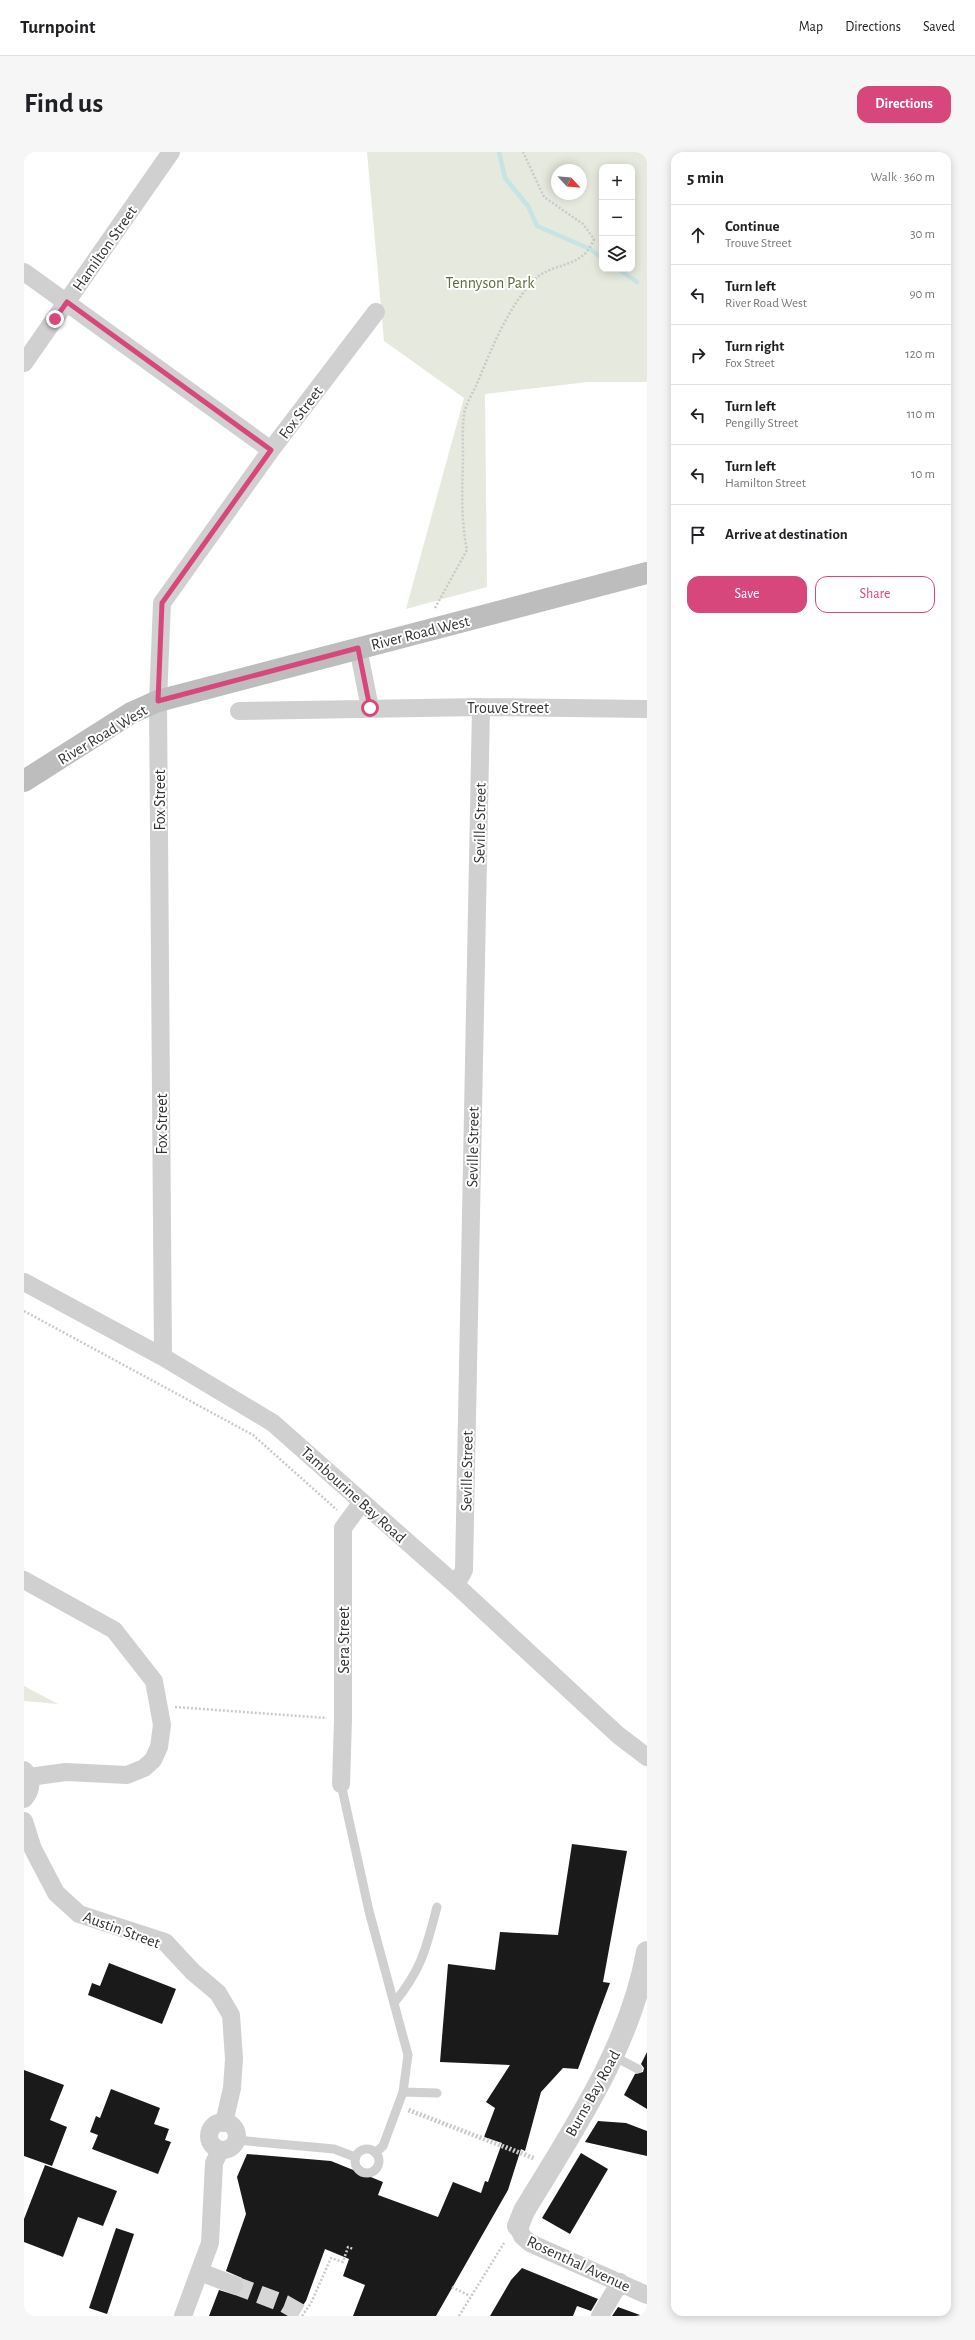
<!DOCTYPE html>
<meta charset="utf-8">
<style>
body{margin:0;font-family:"Alegreya Sans",sans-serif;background:#f6f6f6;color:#202124}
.controls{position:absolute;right:12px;top:12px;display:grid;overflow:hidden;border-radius:8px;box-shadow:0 2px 10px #0003}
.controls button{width:36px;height:36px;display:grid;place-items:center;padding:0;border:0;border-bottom:1px solid #e0e0e0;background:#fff;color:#202124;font:20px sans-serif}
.compass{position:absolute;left:527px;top:12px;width:36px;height:36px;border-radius:50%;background:#fff;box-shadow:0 2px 10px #0003;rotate:116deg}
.stop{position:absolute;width:12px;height:12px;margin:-9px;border:3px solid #d8477b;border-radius:50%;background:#fff}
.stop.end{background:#d8477b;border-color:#fff;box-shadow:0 1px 4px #0008}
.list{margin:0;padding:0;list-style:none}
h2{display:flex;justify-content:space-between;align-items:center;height:52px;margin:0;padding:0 16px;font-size:17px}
h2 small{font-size:13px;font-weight:400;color:#757577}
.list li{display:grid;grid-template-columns:26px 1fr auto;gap:12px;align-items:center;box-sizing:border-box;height:60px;padding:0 16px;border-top:1px solid #e0e0e0}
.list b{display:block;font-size:15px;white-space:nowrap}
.list p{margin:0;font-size:13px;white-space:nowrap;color:#757577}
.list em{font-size:13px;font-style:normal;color:#757577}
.actions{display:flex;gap:8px;padding:12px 16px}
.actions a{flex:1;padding:9px 0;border:1px solid #d8477b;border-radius:12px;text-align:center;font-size:14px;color:#d8477b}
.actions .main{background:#d8477b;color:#fff}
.icon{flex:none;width:22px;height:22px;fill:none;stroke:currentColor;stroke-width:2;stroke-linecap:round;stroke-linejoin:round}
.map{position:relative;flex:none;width:623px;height:2164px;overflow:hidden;border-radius:12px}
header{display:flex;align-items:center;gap:24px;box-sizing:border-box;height:56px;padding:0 20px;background:#fff;border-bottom:1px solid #e0e0e0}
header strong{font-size:19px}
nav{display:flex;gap:22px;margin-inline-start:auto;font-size:14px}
.intro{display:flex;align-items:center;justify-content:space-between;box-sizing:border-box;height:96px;padding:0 24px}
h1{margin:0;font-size:28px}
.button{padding:10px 18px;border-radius:12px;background:#d8477b;color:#fff;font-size:14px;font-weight:700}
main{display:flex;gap:24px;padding:0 24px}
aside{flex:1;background:#fff;border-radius:12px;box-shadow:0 2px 10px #0003}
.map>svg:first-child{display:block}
.green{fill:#e6e9dd;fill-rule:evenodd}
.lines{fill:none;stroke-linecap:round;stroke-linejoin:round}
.stream{stroke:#c8e3e5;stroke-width:4.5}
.building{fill:#1a1a1a}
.minor-tunnel{stroke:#d6d6d6;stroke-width:18;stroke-dasharray:18 9;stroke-linecap:butt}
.path{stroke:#cacaca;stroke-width:2.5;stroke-dasharray:2 2;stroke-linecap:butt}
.service{stroke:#d0d0d0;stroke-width:9}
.minor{stroke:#d0d0d0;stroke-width:18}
.tertiary{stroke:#d0d0d0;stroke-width:22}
.secondary{stroke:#bdbdbd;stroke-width:22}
.route{stroke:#d8477b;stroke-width:5}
.labels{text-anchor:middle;stroke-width:4;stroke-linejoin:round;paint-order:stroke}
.street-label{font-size:16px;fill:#333;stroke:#fff}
.park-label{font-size:16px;fill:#616c43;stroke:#fff}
</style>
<header>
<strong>Turnpoint</strong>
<nav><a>Map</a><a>Directions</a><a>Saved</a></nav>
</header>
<div class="intro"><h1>Find us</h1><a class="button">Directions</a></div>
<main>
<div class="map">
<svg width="623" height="2164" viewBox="0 0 623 2164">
<rect width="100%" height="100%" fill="#fff"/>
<path class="green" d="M343 0H623V230H564L461 242 463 435 382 457 440 246 360 189ZM578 15H608V117H578ZM533 18H557V42H533Z
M0 1534 34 1552 0 1549Z"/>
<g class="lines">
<path class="stream" d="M475 0 481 26 504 54 513 74 566 97 578 106
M594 117 613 130"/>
</g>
<path class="building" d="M548 1692 603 1699 579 1830 586 1831 554 1917 539 1916 517 1940 501 1999 497 1997 484 2038 412 2164H329L341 2133 319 2124 325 2107 301 2097 282 2149 271 2164H185L195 2138 211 2143 220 2136 218 2126 202 2119 222 2062 213 2025 223 2002 307 2009 359 2030 354 2043 414 2065 429 2030 457 2041 461 2029 464 2030 478 1991 460 1985 471 1956 462 1950 486 1913 416 1910 424 1812 471 1818 476 1780 534 1783Z
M85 1811 152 1837 138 1872 64 1843 68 1831 76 1834Z
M623 1900V1957L600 1943 611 1922 619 1920 620 1916 617 1912Z
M0 1918 40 1933 26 1968 43 1975 28 2014 0 2004Z
M87 1937 136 1956 130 1972 145 1977 141 1988 147 1990 134 2022 68 1997 74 1983 66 1980 72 1964 76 1966Z
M574 1969 602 1971 623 1979V2004L561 1990Z
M557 2001 584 2017 546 2082 518 2066Z
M21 2013 93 2039 79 2074 54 2065 39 2105 0 2090V2067Z
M92 2076 110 2082 83 2162 65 2156Z
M498 2116 574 2147 567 2159 553 2154 549 2164H466L487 2128Z
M594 2155 616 2163V2164H588Z"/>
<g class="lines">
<path class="minor-tunnel" d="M210 2133 261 2152 282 2164"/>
<path class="path" d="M411 456 443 398C437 369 438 340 439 310 439 294 438 277 440 262 442 252 448 242 452 234 467 198 482 159 508 130 528 108 558 119 570 87L559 72 520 45 499 0
M0 1159 229 1283 313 1358
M151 1555 303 1566
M385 1957 510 2005
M384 1959 509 2007
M428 2135 446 2144
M278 2164 287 2151 307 2106 319 2110 324 2095 329 2097
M435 2164 480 2091"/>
<path class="service" d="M317 1632 345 1759 384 1903 379 1940 359 1994 351 2001
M370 1851C398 1817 402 1796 413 1755
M589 1904 614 1917
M379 1940 413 1941
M212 1988 310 1997 331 2005
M331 2009a12 12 0 1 1 24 0a12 12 0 1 1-24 0Z"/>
<path class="minor" d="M0 120 247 298
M0 211 147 0
M334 496 346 556
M215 559 457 555 623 557
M0 1130 139 1205 249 1271 432 1433 594 1583 623 1605
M139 1205 134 549 138 451 247 298 352 160
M0 1428 90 1478 130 1529 138 1573 135 1595 129 1608 120 1616 103 1623 42 1620 5 1625
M432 1433 440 1418 457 555
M0 1618C9 1627 8 1638 0 1647
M317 1632 319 1567V1376L338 1350
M0 1669 9 1697 32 1741 55 1762 141 1790 169 1820 194 1841 207 1863 210 1907 208 1936 200 1971
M185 1984a14 14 0 1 1 28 0a14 14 0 1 1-28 0Z
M494 2074 498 2084 506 2091 623 2143
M176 2120 210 2133
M159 2164 186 2091 190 2011 196 1998
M576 2164 596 2130"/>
<path class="tertiary" d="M494 2074 500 2059C549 1978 606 1895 623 1800"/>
<path class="secondary" d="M0 629 107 561 134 549 623 421"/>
</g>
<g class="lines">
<path class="route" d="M31 167 43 150 247 298 138 451 134 549 334 496 346 556"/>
</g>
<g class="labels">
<g class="street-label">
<text transform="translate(80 96) rotate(-55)" y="6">Hamilton Street</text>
<text transform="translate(276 260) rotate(-53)" y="6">Fox Street</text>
<text transform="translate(396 480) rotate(-14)" y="6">River Road West</text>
<text x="484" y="561">Trouve Street</text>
<text transform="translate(78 582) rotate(-31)" y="6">River Road West</text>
<text transform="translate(135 648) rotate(-90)" y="6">Fox Street</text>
<text transform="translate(455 671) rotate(-89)" y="6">Seville Street</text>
<text transform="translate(137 972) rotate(-90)" y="6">Fox Street</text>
<text transform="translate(448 995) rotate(-89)" y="6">Seville Street</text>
<text transform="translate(442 1319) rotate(-89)" y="6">Seville Street</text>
<text transform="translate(330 1342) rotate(42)" y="6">Tambourine Bay Road</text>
<text transform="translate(319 1488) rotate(-90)" y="6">Sera Street</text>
<text transform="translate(98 1777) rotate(20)" y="6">Austin Street</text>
<text transform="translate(568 1941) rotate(-61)" y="6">Burns Bay Road</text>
<text transform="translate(555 2111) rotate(25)" y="6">Rosenthal Avenue</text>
</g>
<g class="park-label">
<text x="466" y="136">Tennyson Park</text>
</g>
</g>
</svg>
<div class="controls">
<button>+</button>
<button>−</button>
<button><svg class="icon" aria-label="layers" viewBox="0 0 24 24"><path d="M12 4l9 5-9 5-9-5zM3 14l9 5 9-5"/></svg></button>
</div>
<svg class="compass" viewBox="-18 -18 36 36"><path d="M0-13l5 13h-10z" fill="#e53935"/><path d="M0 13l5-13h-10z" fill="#757577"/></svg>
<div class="stop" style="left:346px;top:556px"></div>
<div class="stop end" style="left:31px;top:167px"></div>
</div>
<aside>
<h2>5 min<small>Walk · 360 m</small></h2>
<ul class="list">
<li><svg class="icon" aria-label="ahead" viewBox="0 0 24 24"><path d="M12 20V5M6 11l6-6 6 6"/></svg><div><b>Continue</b><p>Trouve Street</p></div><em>30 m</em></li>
<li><svg class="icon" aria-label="left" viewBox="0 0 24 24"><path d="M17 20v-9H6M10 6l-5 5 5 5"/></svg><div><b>Turn left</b><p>River Road West</p></div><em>90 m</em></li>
<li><svg class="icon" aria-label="right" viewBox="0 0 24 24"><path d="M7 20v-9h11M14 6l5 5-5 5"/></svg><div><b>Turn right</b><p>Fox Street</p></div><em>120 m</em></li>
<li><svg class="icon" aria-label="left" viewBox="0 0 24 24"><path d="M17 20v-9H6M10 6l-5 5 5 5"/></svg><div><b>Turn left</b><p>Pengilly Street</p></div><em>110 m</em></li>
<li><svg class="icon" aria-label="left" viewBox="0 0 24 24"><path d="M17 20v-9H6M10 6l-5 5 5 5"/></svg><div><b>Turn left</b><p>Hamilton Street</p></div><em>10 m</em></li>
<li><svg class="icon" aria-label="arrive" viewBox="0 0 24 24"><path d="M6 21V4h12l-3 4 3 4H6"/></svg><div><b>Arrive at destination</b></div></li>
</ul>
<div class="actions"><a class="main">Save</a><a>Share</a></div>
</aside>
</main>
